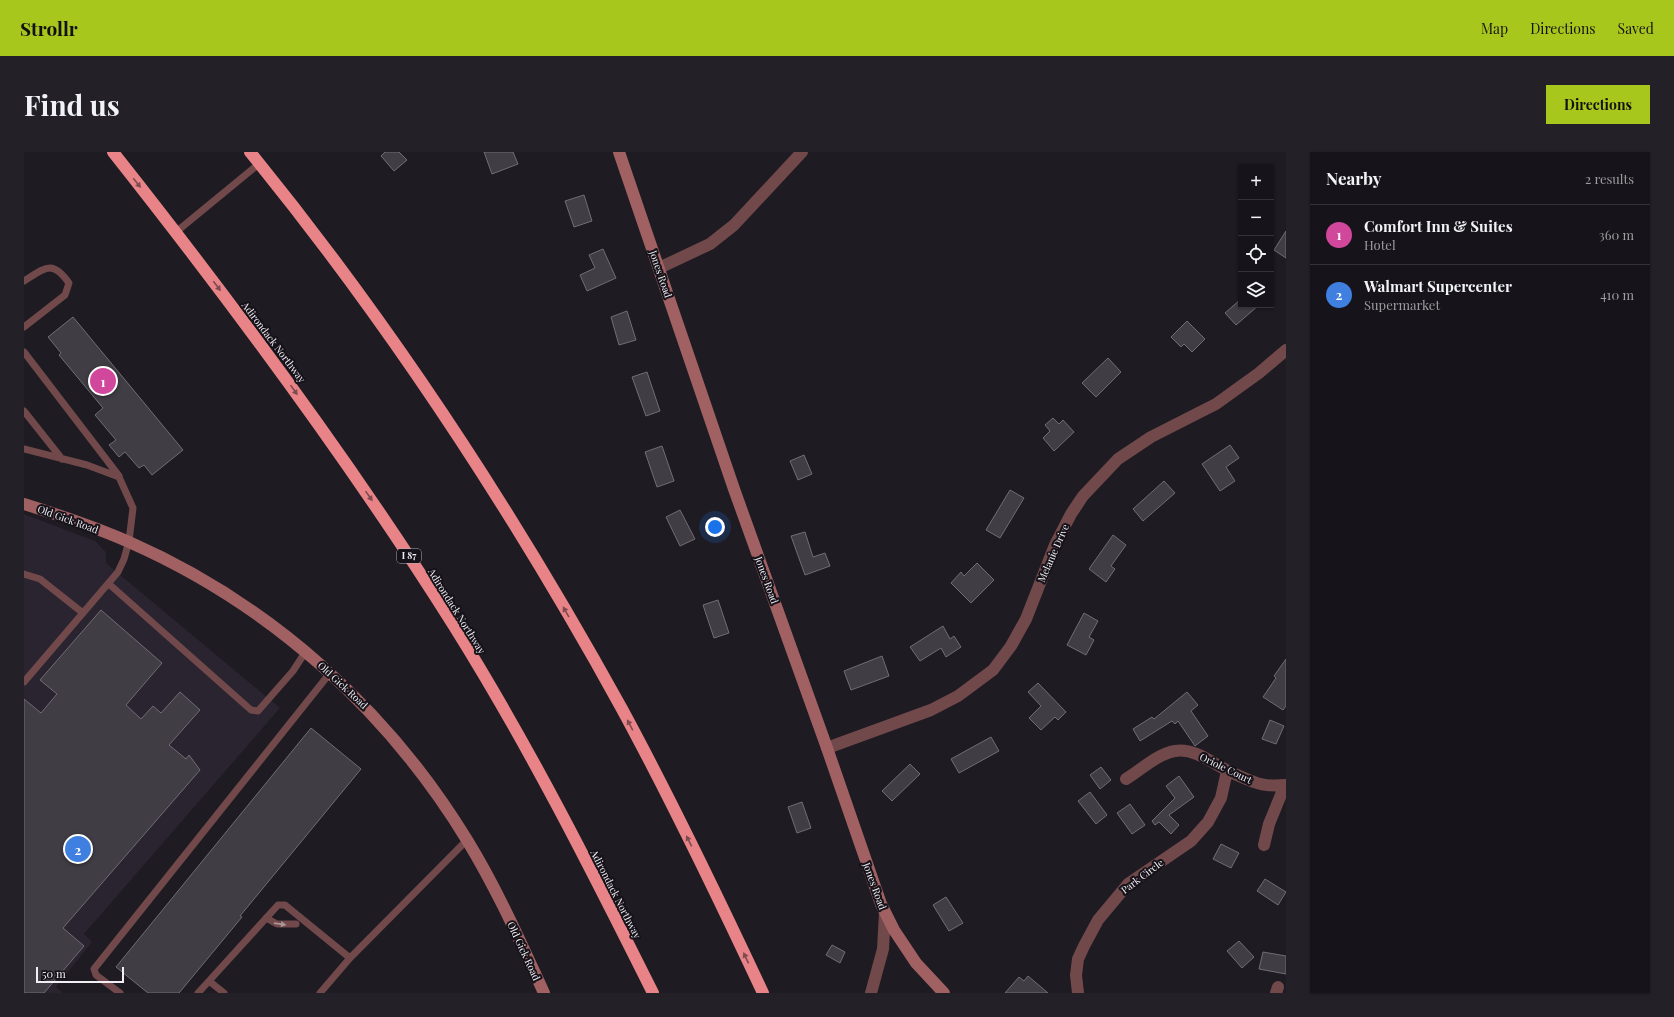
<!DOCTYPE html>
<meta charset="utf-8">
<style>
body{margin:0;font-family:"Playfair Display",serif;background:#232127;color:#f1f3f6}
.controls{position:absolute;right:12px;top:12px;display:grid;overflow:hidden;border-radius:0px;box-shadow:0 1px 3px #0004}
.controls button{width:36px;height:36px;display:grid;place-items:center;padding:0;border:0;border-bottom:1px solid #353339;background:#16141a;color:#f1f3f6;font:20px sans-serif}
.scale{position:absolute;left:12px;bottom:10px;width:88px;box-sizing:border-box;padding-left:4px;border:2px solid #f1eff4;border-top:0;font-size:11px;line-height:14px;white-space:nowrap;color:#f1eff4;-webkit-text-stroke:3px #151219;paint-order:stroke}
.you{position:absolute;left:691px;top:375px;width:14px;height:14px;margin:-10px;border:3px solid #fff;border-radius:50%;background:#1a73e8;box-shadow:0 0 0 6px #1a73e833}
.badge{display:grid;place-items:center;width:26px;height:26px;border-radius:50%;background:#a8c71d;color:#fff;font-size:13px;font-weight:700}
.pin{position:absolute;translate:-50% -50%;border:2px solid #fff;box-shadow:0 1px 4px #0006}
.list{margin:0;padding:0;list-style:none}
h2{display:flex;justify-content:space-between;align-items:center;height:52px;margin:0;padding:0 16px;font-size:17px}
h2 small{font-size:13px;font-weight:400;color:#9e9ea2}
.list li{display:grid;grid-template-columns:26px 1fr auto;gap:12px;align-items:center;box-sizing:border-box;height:60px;padding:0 16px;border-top:1px solid #353339}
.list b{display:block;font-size:15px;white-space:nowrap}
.list p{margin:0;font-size:13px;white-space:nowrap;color:#9e9ea2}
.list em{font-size:13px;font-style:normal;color:#9e9ea2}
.icon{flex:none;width:22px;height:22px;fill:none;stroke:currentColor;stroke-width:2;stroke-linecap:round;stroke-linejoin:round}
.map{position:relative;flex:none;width:1262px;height:841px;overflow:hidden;border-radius:0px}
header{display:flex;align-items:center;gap:24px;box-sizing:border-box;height:56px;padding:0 20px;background:#a8c71d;color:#111}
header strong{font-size:19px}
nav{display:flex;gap:22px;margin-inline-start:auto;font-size:14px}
.intro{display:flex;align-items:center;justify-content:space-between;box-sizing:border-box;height:96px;padding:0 24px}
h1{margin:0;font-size:28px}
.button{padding:10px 18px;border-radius:0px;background:#a8c71d;color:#111;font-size:14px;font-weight:700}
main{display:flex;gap:24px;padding:0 24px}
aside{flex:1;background:#16141a;border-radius:0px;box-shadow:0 1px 3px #0004}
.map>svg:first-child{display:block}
.built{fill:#292430}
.building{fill:#403d45;stroke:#706d75}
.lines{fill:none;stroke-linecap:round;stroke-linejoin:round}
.lane{stroke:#71494a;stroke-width:7}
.street{stroke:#71494a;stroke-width:12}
.secondary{stroke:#a16163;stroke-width:12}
.highway{stroke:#e88487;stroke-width:12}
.oneway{fill:#7e4b50}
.oneway2{fill:#ab9496}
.labels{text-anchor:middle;stroke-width:4;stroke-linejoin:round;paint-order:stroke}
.shield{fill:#151219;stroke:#afadb2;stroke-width:1}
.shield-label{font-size:9px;font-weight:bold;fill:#f1eff4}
.street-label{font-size:10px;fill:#f1eff4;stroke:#151219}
</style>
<header>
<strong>Strollr</strong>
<nav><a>Map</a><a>Directions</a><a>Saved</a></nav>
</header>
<div class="intro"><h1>Find us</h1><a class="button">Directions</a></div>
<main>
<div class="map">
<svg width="1262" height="841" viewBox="0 0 1262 841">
<rect width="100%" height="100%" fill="#1e1b22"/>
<path class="built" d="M0 362 71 389 82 400V411L256 556 60 782 68 790 32 835 39 841H0Z"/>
<path class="building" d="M361 0H375L383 8 370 19 357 4Z
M460 0H489L494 12 468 22Z
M560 43 568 69 550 75 541 49Z
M1262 79V106L1250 98Z
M579 97 592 126 563 139 556 123 571 116 565 103Z
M1217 147V153H1235L1212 173 1201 161Z
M603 159 612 188 595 193 587 165Z
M49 165 159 298 128 323 120 313 115 316 101 300 95 305 85 293 92 288 71 263 79 256 35 203 37 201 24 185Z
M1163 169 1181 187 1168 200 1160 192 1157 195 1147 185Z
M1084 206 1097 220 1072 245 1058 231Z
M623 220 636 259 622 264 608 225Z
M1029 266 1035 272 1039 268 1050 280 1030 299 1019 286 1026 279 1021 273Z
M1206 293 1215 306 1202 315 1211 329 1196 339 1178 312Z
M638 294 650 329 633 335 621 300Z
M780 303 788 322 774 328 766 309Z
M1140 329 1151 341 1119 369 1109 357Z
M986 338 1000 346 976 386 962 378Z
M656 358 671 387 656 394 642 365Z
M781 380 789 405 801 401 806 414 781 423 767 384Z
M1089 383 1102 393 1087 414 1091 417 1082 430 1065 417Z
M953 411 970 428 947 451 927 431 937 420 940 424Z
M694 448 705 481 690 486 679 453Z
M77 458 138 511 102 553 117 567 129 554 137 561 156 540 176 558 145 593 162 607 165 603 176 618 39 776 60 794 20 841H0V547L17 561 33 542 16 528Z
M1060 461 1074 469 1065 485 1070 488 1062 503 1043 493Z
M919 474 926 487 930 484 937 495 922 505 917 496 896 509 886 495Z
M858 504 865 524 827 538 820 519Z
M1262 507V554L1259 558 1239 545 1252 526 1250 524Z
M1014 531 1042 560 1034 568 1031 565 1017 578 1005 566 1017 554 1004 540Z
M1163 540 1174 553 1167 559 1184 584 1171 594 1154 569 1151 572 1148 569 1116 589 1109 577 1128 565 1130 567Z
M1246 568 1260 574 1252 592 1238 587Z
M287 576 337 617 216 764 218 765 155 841H124L92 815Z
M967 585 975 599 935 621 927 607Z
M886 612 896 622 868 649 858 639Z
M1077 615 1087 628 1076 637 1066 623Z
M1155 624 1170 645 1145 663 1155 673 1147 682 1135 670 1131 673 1128 669 1151 646 1142 634Z
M1066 640 1083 663 1072 672 1054 649Z
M778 650 787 676 773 681 764 655Z
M1106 652 1121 673 1108 682 1093 661Z
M1197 692 1215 701 1207 716 1189 707Z
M1241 727 1262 740 1254 753 1233 739Z
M922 745 939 771 925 779 909 753Z
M1215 789 1230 805 1218 816 1203 799Z
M808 793 821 800 816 811 802 803Z
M1239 800 1262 804V822L1235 817Z
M1004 824 1024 841H981L995 825 1000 829Z"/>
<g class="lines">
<path class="lane" d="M152 80 236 11
M0 129C21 116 28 107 45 131L41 143 0 175
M0 200 95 324
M0 259 38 307
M0 297 63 313 95 325 109 356 105 389 100 407 94 420 0 530
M0 422 16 427 59 461
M85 432 227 558 234 559 269 519 282 499
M242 766 253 772H272
M96 841 72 823 70 817 306 521
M174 841 185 829
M200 841 185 829 254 753H261L326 806
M296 841 326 806 443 688"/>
<path class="street" d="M635 116 686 92 710 73 778 0
M803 596 907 558 934 544 969 518 987 494 1002 467 1031 393 1047 362 1059 344 1094 307 1127 285 1192 252 1235 221 1262 198
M1102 627C1117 618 1133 602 1151 599 1169 596 1186 609 1202 618 1211 622 1221 627 1230 630 1240 634 1250 634 1261 633
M1240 693 1245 672 1261 633
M847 841 859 797 861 761
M1054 841 1052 823 1054 807 1060 794 1074 768 1104 732 1167 689 1184 670 1197 646 1203 619
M1252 841 1254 835"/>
<path class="secondary" d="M595 0 710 337 803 596 857 752 870 778 892 811 920 841
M0 352C35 363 71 375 105 390 246 452 363 557 443 688 473 737 496 789 520 841"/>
<path class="highway" d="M89 0C210 153 326 309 430 474 504 592 567 717 629 841
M226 0C367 173 490 361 598 557 648 649 694 745 739 841"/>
</g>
<defs><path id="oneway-solid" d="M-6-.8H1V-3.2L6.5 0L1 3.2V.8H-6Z"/></defs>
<g class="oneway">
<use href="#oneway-solid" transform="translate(113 31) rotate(52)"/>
<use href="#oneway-solid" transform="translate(193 134) rotate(53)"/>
<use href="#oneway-solid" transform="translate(270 238) rotate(55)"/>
<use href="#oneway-solid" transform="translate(345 344) rotate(55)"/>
<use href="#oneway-solid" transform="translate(542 460) rotate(-120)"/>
<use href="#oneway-solid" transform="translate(606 573) rotate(-118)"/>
<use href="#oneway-solid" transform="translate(665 689) rotate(-117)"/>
<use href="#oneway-solid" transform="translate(722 806) rotate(-115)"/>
</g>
<use class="oneway2" href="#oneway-solid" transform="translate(256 772) rotate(8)"/>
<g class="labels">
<rect class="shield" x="373" y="397" width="24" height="14" rx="3"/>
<g class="shield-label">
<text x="385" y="407">I 87</text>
</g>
<g class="street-label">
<text transform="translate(637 122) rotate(71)" y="4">Jones Road</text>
<text transform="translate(250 190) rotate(53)" y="4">Adirondack Northway</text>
<text transform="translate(44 367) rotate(20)" y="4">Old Gick Road</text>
<text transform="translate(1029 401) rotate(-66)" y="4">Melanie Drive</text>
<text transform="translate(743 428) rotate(70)" y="4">Jones Road</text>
<text transform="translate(433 459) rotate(58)" y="4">Adirondack Northway</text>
<text transform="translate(319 533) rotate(43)" y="4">Old Gick Road</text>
<text transform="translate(1202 616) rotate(26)" y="4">Oriole Court</text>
<text transform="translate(1118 724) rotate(-37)" y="4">Park Circle</text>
<text transform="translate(851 734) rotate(70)" y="4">Jones Road</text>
<text transform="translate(592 742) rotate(63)" y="4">Adirondack Northway</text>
<text transform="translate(500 799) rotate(65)" y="4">Old Gick Road</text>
</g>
</g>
</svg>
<div class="controls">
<button>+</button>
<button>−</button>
<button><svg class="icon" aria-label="locate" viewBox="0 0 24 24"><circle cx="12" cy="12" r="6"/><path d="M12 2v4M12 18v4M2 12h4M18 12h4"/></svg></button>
<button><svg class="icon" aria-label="layers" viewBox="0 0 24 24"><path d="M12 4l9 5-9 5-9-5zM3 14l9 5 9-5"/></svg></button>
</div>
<div class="scale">50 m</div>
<div class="you"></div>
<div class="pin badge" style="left:79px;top:229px;background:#d1479c">1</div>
<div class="pin badge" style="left:54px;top:697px;background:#3f7fe0">2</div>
</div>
<aside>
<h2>Nearby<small>2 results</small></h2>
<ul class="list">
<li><span class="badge" style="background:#d1479c">1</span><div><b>Comfort Inn &amp; Suites</b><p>Hotel</p></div><em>360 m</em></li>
<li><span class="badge" style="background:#3f7fe0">2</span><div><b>Walmart Supercenter</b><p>Supermarket</p></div><em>410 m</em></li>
</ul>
</aside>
</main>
